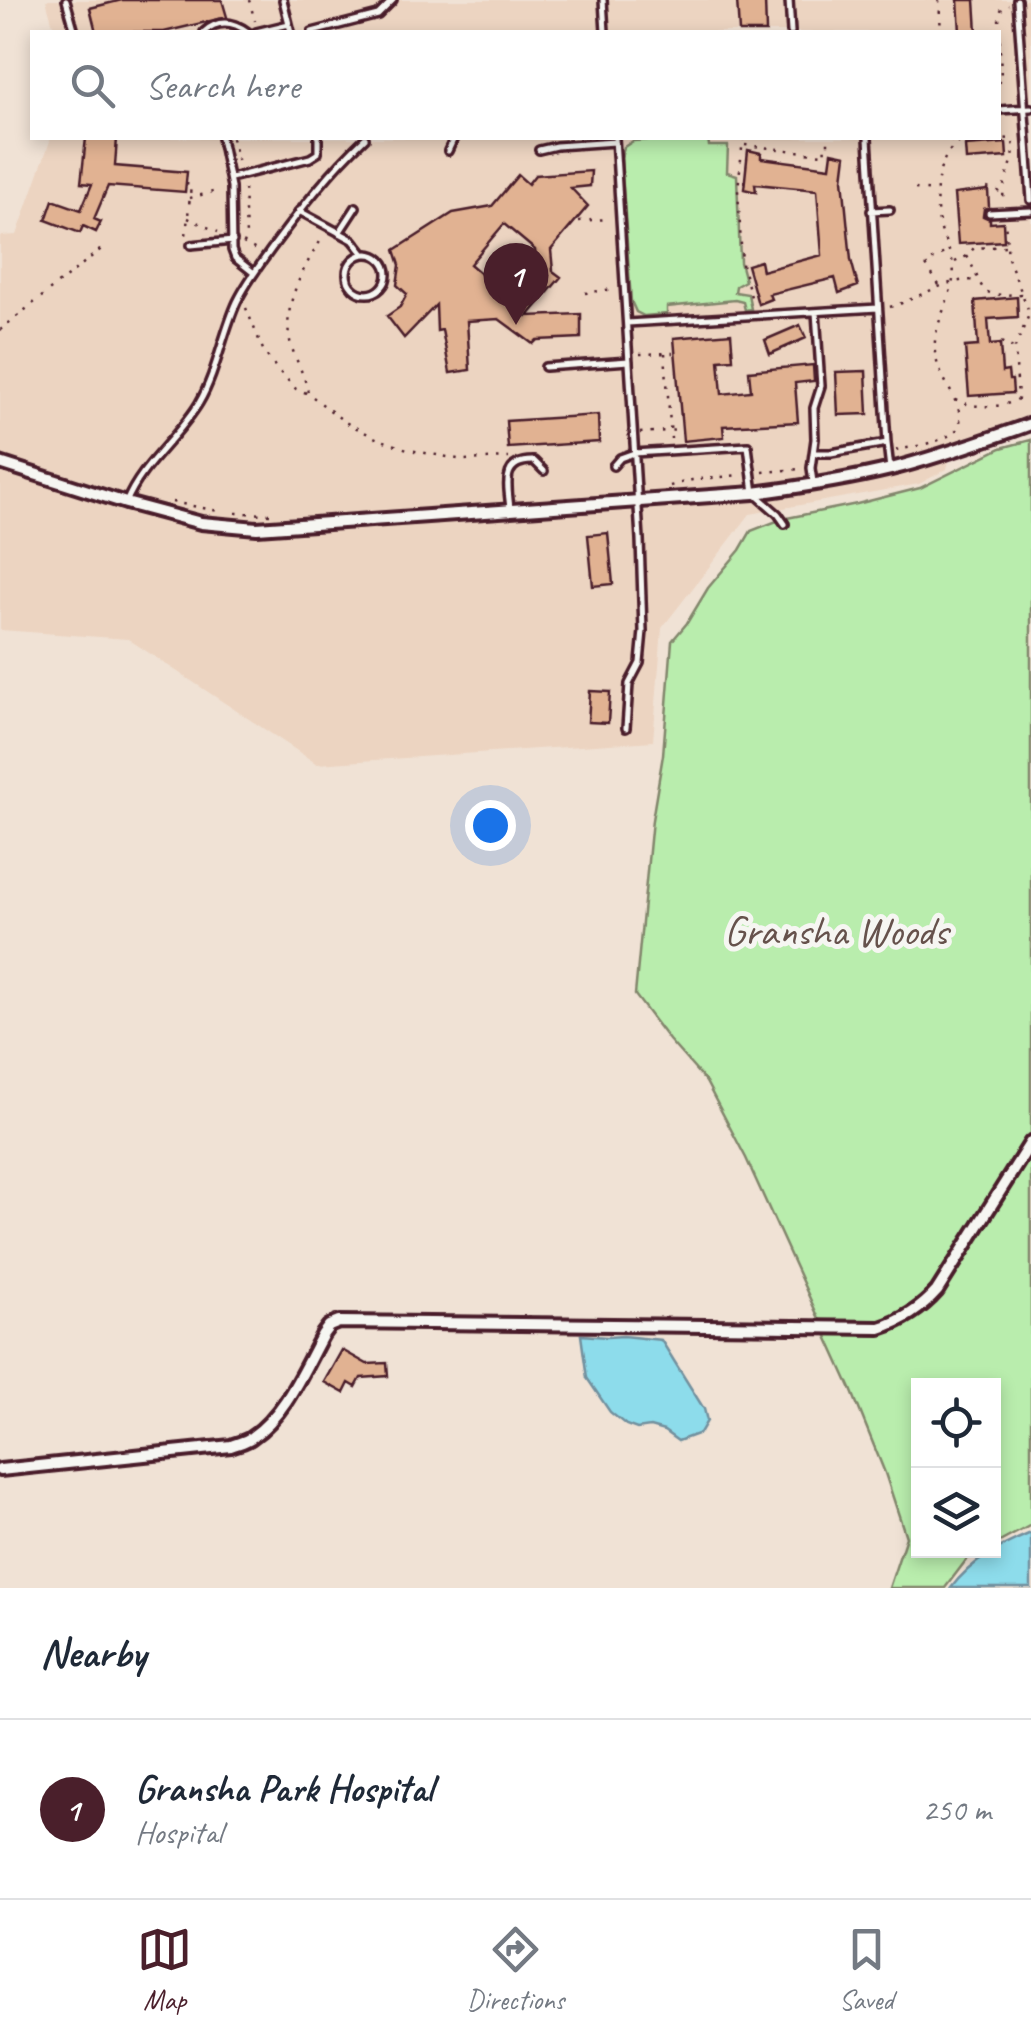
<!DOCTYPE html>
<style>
body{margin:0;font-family:Caveat,sans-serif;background:#f6f6f7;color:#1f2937}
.controls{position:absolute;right:30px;bottom:30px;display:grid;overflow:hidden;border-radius:0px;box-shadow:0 5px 15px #0003}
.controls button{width:90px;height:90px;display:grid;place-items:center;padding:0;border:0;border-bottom:2px solid #e0e1e3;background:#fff;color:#1f2937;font:50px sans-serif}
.you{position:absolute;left:490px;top:825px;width:35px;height:35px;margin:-25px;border:8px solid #fff;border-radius:50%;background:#1a73e8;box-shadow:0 0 0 15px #1a73e833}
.badge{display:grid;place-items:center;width:65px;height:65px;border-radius:50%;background:#4a1f2b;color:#fff;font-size:32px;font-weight:700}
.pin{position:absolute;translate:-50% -82px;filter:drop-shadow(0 2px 5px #0008)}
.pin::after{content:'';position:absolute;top:52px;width:35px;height:30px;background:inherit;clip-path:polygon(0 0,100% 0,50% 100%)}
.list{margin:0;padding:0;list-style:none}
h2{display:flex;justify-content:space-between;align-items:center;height:130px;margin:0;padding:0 40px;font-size:42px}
h2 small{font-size:32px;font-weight:400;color:#747a83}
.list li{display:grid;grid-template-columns:65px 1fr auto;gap:30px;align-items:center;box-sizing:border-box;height:180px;padding:0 40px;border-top:2px solid #e0e1e3}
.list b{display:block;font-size:38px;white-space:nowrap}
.list p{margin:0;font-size:32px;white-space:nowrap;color:#747a83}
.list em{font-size:32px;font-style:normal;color:#747a83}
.icon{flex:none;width:55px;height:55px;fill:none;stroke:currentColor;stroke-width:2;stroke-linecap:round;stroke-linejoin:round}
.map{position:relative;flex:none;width:1031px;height:1588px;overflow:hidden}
.search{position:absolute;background:#fff;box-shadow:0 5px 15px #0003;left:30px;right:30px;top:30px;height:110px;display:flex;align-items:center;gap:25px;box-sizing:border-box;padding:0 35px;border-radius:0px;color:#747a83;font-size:38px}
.sheet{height:310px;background:#fff}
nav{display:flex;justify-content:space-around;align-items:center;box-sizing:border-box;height:140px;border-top:2px solid #e0e1e3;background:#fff;font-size:28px;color:#747a83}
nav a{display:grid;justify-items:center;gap:5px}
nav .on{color:#4a1f2b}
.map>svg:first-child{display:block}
.built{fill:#ecd4c1}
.green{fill:#b9edad;stroke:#82866c;stroke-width:2.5}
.water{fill:#8ddceb;stroke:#72909e;stroke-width:2.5}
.building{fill:#e1b292;stroke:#4a1f2b;stroke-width:2.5;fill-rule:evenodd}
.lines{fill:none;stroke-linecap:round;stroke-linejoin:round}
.service-casing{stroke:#4a1f2b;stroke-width:12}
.minor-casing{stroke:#4a1f2b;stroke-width:18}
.path{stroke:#4a1f2b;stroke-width:2.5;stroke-dasharray:2.5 8;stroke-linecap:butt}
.service{stroke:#f6f6f2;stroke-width:5}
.minor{stroke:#f6f6f2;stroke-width:10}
.labels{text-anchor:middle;stroke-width:10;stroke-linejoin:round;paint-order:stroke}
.park-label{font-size:42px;fill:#66524c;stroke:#f6f6f2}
</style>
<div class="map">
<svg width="1031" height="1588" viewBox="0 0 1031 1588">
<rect width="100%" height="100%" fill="#f0e2d5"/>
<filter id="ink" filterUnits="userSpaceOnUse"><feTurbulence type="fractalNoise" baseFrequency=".01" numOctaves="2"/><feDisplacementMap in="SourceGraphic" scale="20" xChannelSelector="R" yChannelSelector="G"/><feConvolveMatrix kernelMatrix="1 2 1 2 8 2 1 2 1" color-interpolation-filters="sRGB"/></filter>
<g filter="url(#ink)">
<path class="built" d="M46 0H1031V415L953 443 947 469 919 484 750 514 662 628 653 741 317 764 128 639 0 630V236L17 235 51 138H998V32H55Z"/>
<path class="green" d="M680 138H708L709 146H728L727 172 737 175 740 262 745 281 736 286 735 292 748 294 751 309 745 310 743 302 735 300 667 307V314L644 316 636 312 631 301 621 158 624 147 633 141Z
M1031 440V1525L994 1545V1386H918V1550L984 1551 967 1559 945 1588H889L906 1537 885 1473 851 1389 746 1158 706 1082 669 1040 635 995 652 820 663 755 672 641 687 623 708 588 740 550 751 531 782 519 857 504 920 488 1001 448Z"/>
<path class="water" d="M581 1335 607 1337 623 1336 661 1340 704 1409 707 1421 700 1433 678 1441 664 1431 650 1427 637 1429 626 1425 610 1412 587 1378Z
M1031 1533V1588H951C972 1560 1000 1546 1031 1533Z"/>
<path class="building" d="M122 0H222L227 17 164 32H96L90 8Z
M737 0H765L766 32H739Z
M958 0H975L977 32H960Z
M86 138H117L115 166 187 172 185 192 108 186 94 219 101 222 96 232 83 226 80 233 46 220 53 200 81 210 92 184 81 183Z
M1006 143 1007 157 966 160 965 146Z
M748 150 761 153V158L830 167 832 152 846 155 843 179 851 260 858 286 839 293 835 278 769 294 771 299 758 304 747 265 760 261 762 271 822 255 817 190 755 184 756 192 744 189Z
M591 171 590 186 571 188 588 206 551 250 553 271 561 277 528 316 581 314V338L537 340 533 344 499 319 467 321 470 370 450 373 442 330 437 331 436 305 404 338 387 316 400 307 407 294 397 285 400 265 395 250 453 213 492 206 518 175 528 184 535 175ZM504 224 535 250 537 267 510 299 470 264Z
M988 190 989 207 984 209 983 216 990 219V223L1003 222 1004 241 958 244 954 194Z
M1017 297 1018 317 988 319 990 345 1000 344 1002 372 1008 371 1009 380H1012L1013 393 969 396 965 347 978 346 975 301Z
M800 325 806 338 770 354 765 340Z
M731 333 733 359 719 360 722 394 751 391 749 371 813 365 814 381 795 383 798 422 723 426 724 437 683 441 674 338Z
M866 371 868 414 838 415 836 372Z
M598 415 599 442 508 448 506 421Z
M608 533 613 584 593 586 588 535Z
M590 691 610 692 608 723 588 722Z
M342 1350 367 1364 387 1363 388 1376 361 1378 356 1387 349 1383 344 1393 324 1382Z"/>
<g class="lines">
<defs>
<path id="service" d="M66 0 75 32
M283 0 291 32
M603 0 605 32
M789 0 791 32
M1017 0 1031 200
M204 32C218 19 233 21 248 32
M256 32 289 24
M312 32 378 15 393 0
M998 110 1031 108
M221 138 231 187 232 250 235 258 254 273
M615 138 640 539 643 631 640 663 629 684 626 728
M868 138 887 443 890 469
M539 150 556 146 615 142
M448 151 454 138
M231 178 310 158 318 153V138
M299 211 353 240 364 254
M871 211 890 210
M989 213 1031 211
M339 233 356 207
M191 245 233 241
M347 274a20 20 0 1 1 40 0a20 20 0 1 1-40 0Z
M627 323 878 308
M545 367 629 361
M813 453H831L887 443
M613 466 620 458 634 453 748 446 754 493 778 514 785 524
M813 482 811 468 815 439 814 408 821 386 816 312
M126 503C141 465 178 438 199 403 217 372 222 335 237 302 247 281 262 262 275 244 303 206 331 170 365 138
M510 509C508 486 500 460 534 461L544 471"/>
<path id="minor" d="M0 463 126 503 201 523 257 528 754 493C800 487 846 480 891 469 939 457 985 440 1031 424
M0 1470 231 1446C238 1443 246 1442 252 1437 286 1414 304 1368 323 1334L329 1326 339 1322 880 1328C902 1321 921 1309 937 1291L1031 1142"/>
</defs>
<use href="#service" class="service-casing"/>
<use href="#minor" class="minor-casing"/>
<path class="path" d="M249 0 255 21
M939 0 941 32
M998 83 1001 79 999 16 1002 8 1009 5
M232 138 239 168
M743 138 738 190 742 264 753 304
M941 138H949L955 144
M995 138 1012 139C1020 162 999 177 1004 202
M745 145 822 154 821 150H828V138
M186 184 191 185 186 236
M987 188 1001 192
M915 189 936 191
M190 198 220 190
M188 218 218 232
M579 221 608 219
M243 243 258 251
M244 244 246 237 244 186
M967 256C987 292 975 297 1022 294
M955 262 967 256 974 248 1006 246
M939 285 926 265 940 255 950 252
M585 293 613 289
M890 307C919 299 947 276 978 281
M246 308 264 352 276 368 296 389 309 394 345 422 376 438 410 450 463 460 509 458
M0 330 100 250 104 244
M1001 342 1013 348
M665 353 671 439
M640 354 673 353
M308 392C305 376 297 363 292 348 279 309 303 268 323 237
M955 400C972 408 1002 409 1018 399L1015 348 1028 317V309L1008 258 1005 220
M640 433 679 430
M896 450C912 447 953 441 959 426 966 410 941 379 937 362 928 333 948 308 953 280 956 263 949 252 943 236 934 212 933 176 948 153 952 147 959 142 964 138
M763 472 800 469
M670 486 692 480 740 475
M172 502 218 511
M236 513 273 514"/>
<use href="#service" class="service"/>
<use href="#minor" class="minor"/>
</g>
</g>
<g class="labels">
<g class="park-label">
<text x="836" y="945">Gransha Woods</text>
</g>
</g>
</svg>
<div class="controls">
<button><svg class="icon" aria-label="locate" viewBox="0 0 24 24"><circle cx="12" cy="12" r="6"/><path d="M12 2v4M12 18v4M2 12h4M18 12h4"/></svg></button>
<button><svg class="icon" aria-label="layers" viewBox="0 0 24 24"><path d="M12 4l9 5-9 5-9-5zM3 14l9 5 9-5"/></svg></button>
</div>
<div class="you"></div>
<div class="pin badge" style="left:516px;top:325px">1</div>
<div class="search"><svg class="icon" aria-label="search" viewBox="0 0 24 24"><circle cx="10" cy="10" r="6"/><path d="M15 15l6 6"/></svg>Search here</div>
</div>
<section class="sheet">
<h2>Nearby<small></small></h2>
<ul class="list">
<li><span class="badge">1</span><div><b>Gransha Park Hospital</b><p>Hospital</p></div><em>250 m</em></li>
</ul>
</section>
<nav>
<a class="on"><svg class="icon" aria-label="map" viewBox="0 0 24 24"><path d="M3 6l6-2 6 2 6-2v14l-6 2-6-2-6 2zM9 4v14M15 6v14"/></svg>Map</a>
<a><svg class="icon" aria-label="directions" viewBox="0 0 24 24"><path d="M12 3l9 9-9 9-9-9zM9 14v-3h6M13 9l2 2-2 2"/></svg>Directions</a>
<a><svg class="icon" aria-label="saved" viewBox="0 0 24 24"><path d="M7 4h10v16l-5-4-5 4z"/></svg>Saved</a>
</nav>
